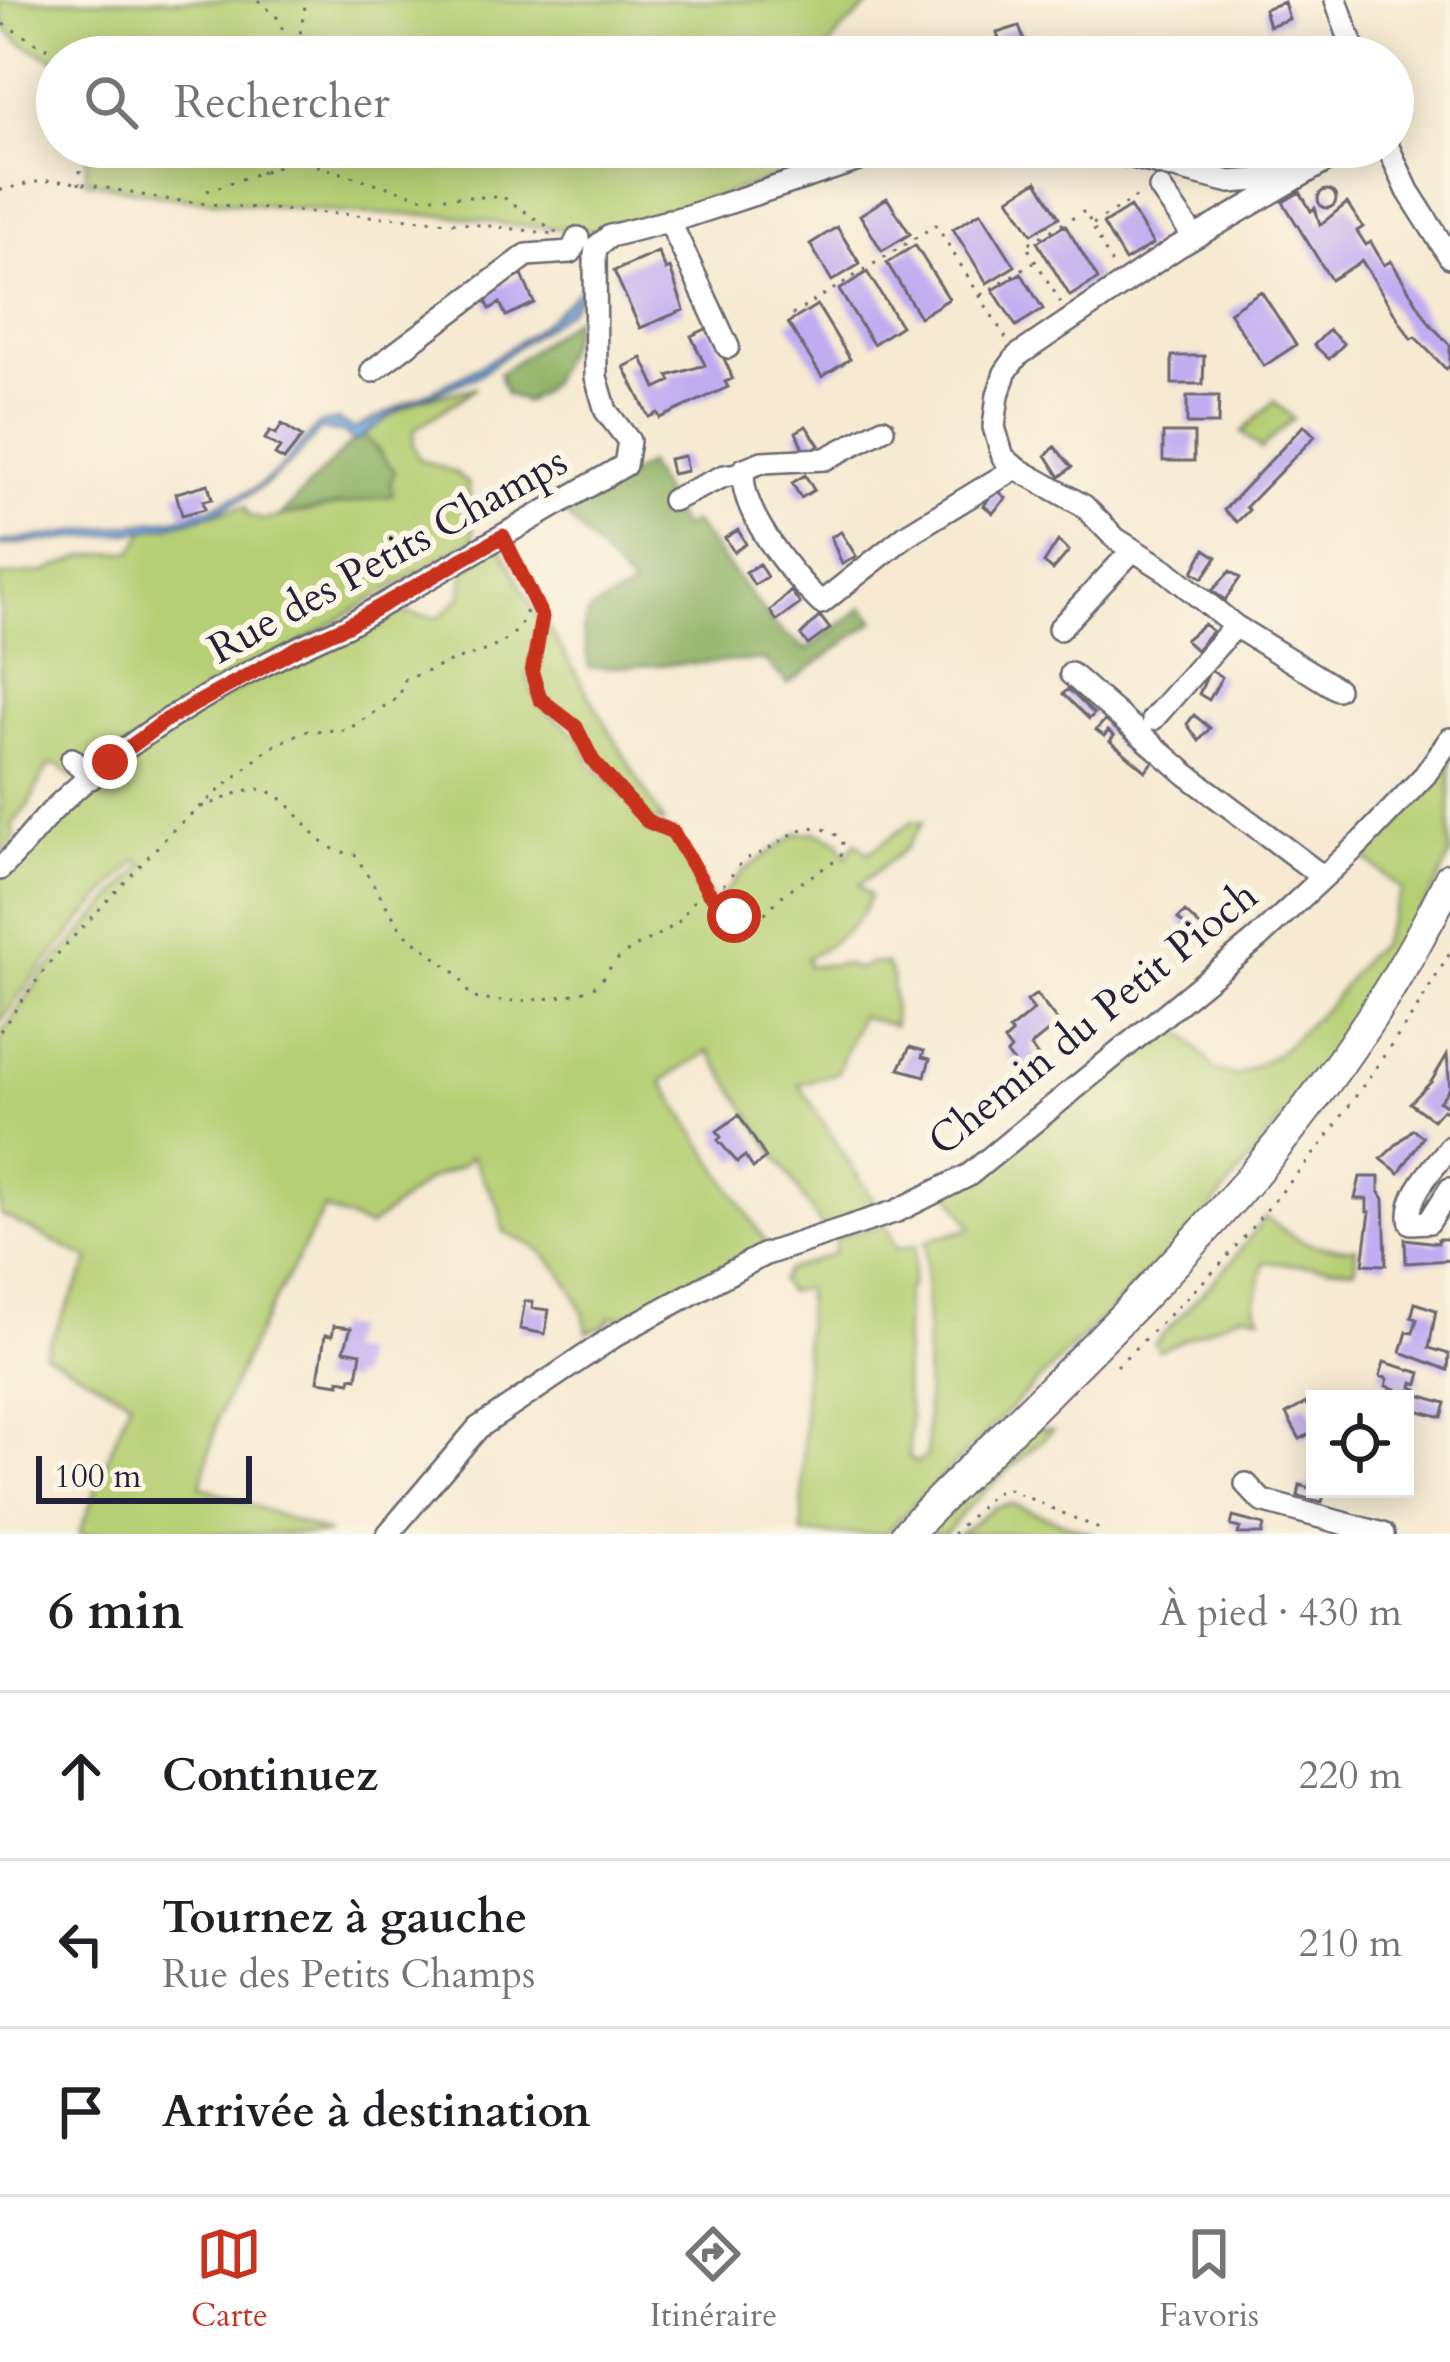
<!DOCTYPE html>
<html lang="fr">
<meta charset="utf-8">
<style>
body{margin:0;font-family:Cardo,serif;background:#f2f2f2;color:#202124}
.controls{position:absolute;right:36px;bottom:36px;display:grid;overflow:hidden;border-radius:0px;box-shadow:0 6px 30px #0003}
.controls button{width:108px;height:108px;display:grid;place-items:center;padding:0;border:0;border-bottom:3px solid #e0e0e0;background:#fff;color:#202124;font:60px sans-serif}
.scale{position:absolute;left:36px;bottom:30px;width:216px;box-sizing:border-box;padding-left:12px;border:6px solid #22223b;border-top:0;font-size:33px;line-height:42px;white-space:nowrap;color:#22223b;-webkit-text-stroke:9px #fcf5e5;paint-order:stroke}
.stop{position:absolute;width:36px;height:36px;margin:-27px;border:9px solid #c8321e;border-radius:50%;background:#fff}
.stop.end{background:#c8321e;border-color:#fff;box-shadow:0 3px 12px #0008}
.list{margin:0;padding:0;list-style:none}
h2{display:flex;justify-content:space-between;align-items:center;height:156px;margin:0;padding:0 48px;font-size:51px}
h2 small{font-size:39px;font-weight:400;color:#757577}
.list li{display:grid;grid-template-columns:78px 1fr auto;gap:36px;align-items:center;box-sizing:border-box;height:168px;padding:0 48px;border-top:3px solid #e0e0e0}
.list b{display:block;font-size:45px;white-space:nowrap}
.list p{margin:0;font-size:39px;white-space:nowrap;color:#757577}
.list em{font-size:39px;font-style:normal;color:#757577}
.icon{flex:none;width:66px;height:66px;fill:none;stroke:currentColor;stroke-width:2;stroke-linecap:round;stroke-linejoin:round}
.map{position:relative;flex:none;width:1450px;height:1534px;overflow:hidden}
.search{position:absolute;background:#fff;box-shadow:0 6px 30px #0003;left:36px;right:36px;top:36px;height:132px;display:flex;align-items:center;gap:30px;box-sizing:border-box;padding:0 42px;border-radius:66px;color:#757577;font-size:45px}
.sheet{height:660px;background:#fff}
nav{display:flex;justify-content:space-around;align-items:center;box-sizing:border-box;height:168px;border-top:3px solid #e0e0e0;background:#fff;font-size:33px;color:#757577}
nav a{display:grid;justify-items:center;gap:6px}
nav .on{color:#c8321e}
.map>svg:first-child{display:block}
.green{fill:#b6cf74;stroke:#6c7858;stroke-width:3}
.forest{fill:#90b266;stroke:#596a50;stroke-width:3}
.water{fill:#6aa2d9;stroke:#46628a;stroke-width:3}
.building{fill:#c0acf1}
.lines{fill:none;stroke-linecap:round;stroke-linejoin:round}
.minor-casing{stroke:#6c6870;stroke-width:26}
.highway-casing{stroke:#6c6870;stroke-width:34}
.path{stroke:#6c6870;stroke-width:3;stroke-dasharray:3 9;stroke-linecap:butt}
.minor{stroke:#fff;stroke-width:21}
.highway{stroke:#fff;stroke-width:30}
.route{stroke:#c8321e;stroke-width:15}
.labels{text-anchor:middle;stroke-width:12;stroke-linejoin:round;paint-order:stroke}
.street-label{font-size:42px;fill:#22223b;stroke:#fcf5e5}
</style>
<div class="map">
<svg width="1450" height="1534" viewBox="0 0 1450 1534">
<rect width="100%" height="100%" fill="#fcf5e5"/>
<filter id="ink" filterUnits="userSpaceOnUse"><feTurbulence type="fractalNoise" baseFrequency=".00833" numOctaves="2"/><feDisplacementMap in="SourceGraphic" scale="24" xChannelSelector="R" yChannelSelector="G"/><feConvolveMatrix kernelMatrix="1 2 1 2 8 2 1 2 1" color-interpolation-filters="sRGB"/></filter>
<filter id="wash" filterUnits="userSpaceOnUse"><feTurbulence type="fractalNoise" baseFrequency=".004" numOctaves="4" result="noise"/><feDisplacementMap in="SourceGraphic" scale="48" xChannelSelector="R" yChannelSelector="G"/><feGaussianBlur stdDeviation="2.7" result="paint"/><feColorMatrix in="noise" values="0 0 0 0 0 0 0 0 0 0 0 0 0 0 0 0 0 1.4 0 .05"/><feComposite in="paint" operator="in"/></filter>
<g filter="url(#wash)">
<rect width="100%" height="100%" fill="#f6ead2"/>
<path class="green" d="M0 0H875L840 32 825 52 827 57H57V61C24 44 0 41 0 0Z
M87 147H853L855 152 605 232 503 224 458 216 350 213 168 197 86 181Z
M476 388 415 429 413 444 419 459 456 473 468 484 474 538 74 779 58 765 48 766 28 806 12 825 15 838 0 855V576L44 572 85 556 133 551 145 530 245 507 249 516 263 520 392 495 381 453 361 432 422 399Z
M1274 401 1293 418 1261 449 1242 432Z
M499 544 539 620 527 676 538 704 579 737 591 764 627 800 646 827 655 833H668L676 842 715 904 743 871 798 833 816 832 838 841 846 857 856 842 868 853 913 821 923 822 906 848 859 885 870 896C861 926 831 944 806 959L809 966 844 964 858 969 870 963 886 964 892 976 894 1026 860 1016 837 1073 799 1084 880 1211 824 1230 709 1051 662 1081 770 1249 626 1317H609V1323L587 1332C585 1305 561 1267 539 1250 529 1243 515 1238 504 1232L499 1207 471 1156 461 1166 428 1180 369 1227 324 1209 255 1337 219 1414 201 1486 329 1534H79L130 1400 44 1353 90 1260 0 1214V1036L42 976 145 864 137 861C88 912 41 964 0 1022V875L60 811 178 722 382 609 438 618 461 597 465 569Z
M548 626 664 823 649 819 594 757 583 731 542 694 537 669Z
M1450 748V855L1440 878 1358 1022 1207 1214 884 1534H802L806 1288 787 1292 780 1281 787 1270 835 1253 836 1237 886 1225 896 1249 916 1245 912 1283 906 1293 904 1387 910 1415 909 1457 916 1463 927 1456 926 1241 972 1228 949 1191 1173 1020 1215 1070 1236 1076 1277 1054 1330 1004 1367 954 1379 946 1402 890 1358 852Z
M1265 1217C1301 1243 1311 1250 1356 1248L1355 1269 1264 1262 1255 1306 1260 1316 1243 1313 1159 1351 1154 1344 1232 1261Z
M1033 1429 1052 1431 966 1509 945 1534H928L998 1458Z
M1012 1504 1093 1534H959L995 1507Z"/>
<path class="forest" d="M575 318 570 339 549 385 526 402 506 394 499 374Z
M361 432 395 471 390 483 393 495 280 516Z
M647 464 682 528 693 522 775 626 807 650 863 607 875 621 788 684 765 660 589 668 583 630 590 611 633 588 564 513Z"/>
<path class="water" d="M592 273V280L568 311 502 358 475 377 404 406 355 442 343 432 320 430C233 543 129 530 0 546V542L187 517 254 489 277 472 319 424 337 420 354 429C437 387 535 350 592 273Z"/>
<g id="blocks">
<path class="building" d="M1284 2 1289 19 1269 26 1264 9Z
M1019 26 1030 57H1005L997 33Z
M1037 181 1059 217 1032 234 1009 198Z
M1318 199a9 9 0 1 1 18 0a9 9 0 1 1-18 0Z
M1300 192 1311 211 1315 208 1320 225 1347 203 1363 227 1357 231 1366 245 1371 242 1384 265 1391 261 1430 324 1450 345V366L1446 369 1415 337 1411 339 1362 261 1331 280 1283 202Z
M887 198 910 234 882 251 860 215Z
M1130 207 1153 244 1125 261 1103 224Z
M981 212 1015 266 987 283 953 229Z
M1065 225 1098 279 1070 296 1037 242Z
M837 227 860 264 832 281 810 244Z
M915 245 949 299 920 317 887 263Z
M658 252 666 270 670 268 684 310 640 328 614 271Z
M867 272 901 326 873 344 839 290Z
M1021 273 1043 309 1016 326 993 290Z
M522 275 534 303 506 316 500 303 490 309 483 295Z
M1261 291 1296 345 1264 366 1229 312Z
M817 305 850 359 822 377 788 323Z
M710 327 730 372 732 379 725 382 728 387 660 418 658 413 649 417 624 367 642 358 656 388 671 381 668 376 705 365 691 336Z
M1329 330 1344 344 1329 359 1314 345Z
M1172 356H1204L1203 384H1172Z
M1187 396H1219L1218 424H1187Z
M282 424 302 437 284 460 275 455 280 448 265 439 270 431 276 434Z
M1304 425 1315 436 1246 507 1249 510 1237 522 1224 510Z
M806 426 819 445 805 454 796 432Z
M1163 433H1194V461H1163Z
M1055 447 1072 467 1060 477 1046 455Z
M684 456 687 471 672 474 669 459Z
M805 475 814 490 801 498 792 483Z
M208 484 212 499 203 501 205 509 182 515 176 493Z
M995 488 1006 498 993 513 984 506Z
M738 530 746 544 734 552 725 538Z
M841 532 856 556 842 564 831 537Z
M1058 541 1069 551 1053 570 1044 563Z
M1205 549 1217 557 1203 578 1193 572Z
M759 564 767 577 754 585 746 572Z
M1230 571 1240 578 1225 600 1212 591Z
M791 591 800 604 777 621 770 611Z
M820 616 830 629 808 645 801 635Z
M1204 624 1212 631 1196 650 1185 640Z
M1210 670 1222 677 1209 700 1199 694Z
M1068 689 1094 714 1089 719 1063 694Z
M1194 715 1210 728 1199 741 1187 724Z
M1105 720 1154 761 1146 771 1110 741 1114 736 1108 731 1104 736 1096 730Z
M1185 912 1215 940 1209 947 1178 919Z
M1036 994 1059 1023 1034 1043 1031 1047 1039 1058 1021 1072 1007 1054 1011 1050 1004 1041 1012 1034 1009 1030 1034 1010 1027 1001Z
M910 1047 924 1051 922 1057 930 1059 925 1076 899 1069Z
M1447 1055 1450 1088 1439 1102 1450 1106V1115L1443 1109 1433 1120 1410 1103 1431 1082Z
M739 1115 766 1158 753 1168 745 1156 737 1162 718 1140 721 1137 717 1131Z
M1413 1129 1423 1137 1399 1173 1381 1159Z
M1360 1177H1379V1191L1384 1199 1386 1265 1363 1264 1370 1212H1367V1199H1355Z
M1405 1239 1438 1243V1239H1450V1260L1406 1263Z
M525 1301 533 1302 532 1308 549 1310 545 1334 520 1329Z
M1415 1303 1436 1310 1429 1348 1449 1354 1448 1370 1401 1352 1407 1332 1413 1333 1417 1319 1411 1317Z
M334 1326 351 1328 344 1350 361 1353 357 1378 351 1377 350 1382 339 1380V1384L318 1381 325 1335 332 1336Z
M1384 1362 1421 1373 1418 1384 1413 1382 1412 1387 1417 1389 1415 1394 1446 1403 1442 1417 1405 1407V1399H1394L1396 1389 1386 1386 1388 1379 1380 1376Z
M1306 1403 1315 1419V1431L1300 1439 1286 1414Z
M1313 1468 1315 1489H1326L1322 1502 1298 1496 1300 1485 1309 1488Z
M1233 1517 1264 1525 1262 1534H1238L1240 1528 1231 1526Z"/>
</g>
</g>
<g filter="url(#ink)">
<use href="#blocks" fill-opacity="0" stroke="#6c6870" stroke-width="3"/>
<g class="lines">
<defs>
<path id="minor" d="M1336 0 1356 57
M1092 147 1230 182 1256 180 1293 170
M1388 147 1408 191 1450 257
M1333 157 1176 248 1017 356 1005 373 998 395 994 427 1003 457 1016 468 1084 506 1116 539 1167 571 1235 626 1337 689
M1323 160 1362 147
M1160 188 1194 237
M669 220 728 347
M372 371 527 255 571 252 578 238
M883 429 825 459 762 462 744 469C737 510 793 576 821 603L908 534 1016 468
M673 500 724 476 743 473
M1059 629 1132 551
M1071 674 1186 774 1323 877
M1153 719 1235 626
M72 759 91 778
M0 869C20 850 36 827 56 807 138 728 242 672 346 626L625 465 629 441 606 411 596 377 595 256 596 247 610 236 688 216 877 154 978 147
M1450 1147C1435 1167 1404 1196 1411 1223L1429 1222 1450 1189
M1246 1484 1262 1501 1383 1534
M388 1534 478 1428 619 1333 763 1255 897 1211 969 1175 1257 939 1361 842 1425 775 1450 739"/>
<path id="highway" d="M906 1534C1109 1327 1322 1145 1450 878"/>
</defs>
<use href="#minor" class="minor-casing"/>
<use href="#highway" class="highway-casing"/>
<path class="path" d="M258 0 280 20 290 57
M3 24 62 57
M296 57 306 0
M288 147 298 160 421 197H503L562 236
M261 173 272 147
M79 185 82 147
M0 190C15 187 30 182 45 181 79 179 136 196 173 200 299 215 426 215 551 234
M207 191 296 160
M1093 224 1141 194
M981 295 1034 262
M1061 303 1026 245 1085 211 1114 269
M792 315 936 225 1007 340
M201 807C219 803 246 785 264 790 300 799 310 854 354 853L402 931 458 975 471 997C496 1005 564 1000 589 989 603 983 605 973 614 963 631 945 657 938 676 924 684 918 686 908 693 902 703 895 716 891 725 883 732 877 735 867 743 862 751 855 749 859 759 854 790 839 806 812 842 839L844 850 838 859 786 892 765 913 747 919 722 908 673 833 647 821 593 761 576 727 540 699 532 673 542 617 509 551
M0 1031 51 961 175 828 268 749 304 731 347 730 399 697 405 679C424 674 440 665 458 659 495 648 524 641 530 596
M1117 1366 1220 1265 1323 1143 1416 1010 1450 953
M953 1534 994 1493 1008 1489 1097 1528 1099 1534"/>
<use href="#minor" class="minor"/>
<use href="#highway" class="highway"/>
</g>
</g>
<g class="lines" filter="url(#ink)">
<path class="route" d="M110 762 166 720 301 646 346 626 503 536 542 617 532 673 540 699 576 727 593 761 647 821 673 832 709 893 734 916"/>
</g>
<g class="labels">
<g class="street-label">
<text transform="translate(387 554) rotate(-29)" y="15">Rue des Petits Champs</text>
<text transform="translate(1092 1017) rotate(-39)" y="15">Chemin du Petit Pioch</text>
</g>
</g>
</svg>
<div class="controls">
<button><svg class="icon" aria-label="locate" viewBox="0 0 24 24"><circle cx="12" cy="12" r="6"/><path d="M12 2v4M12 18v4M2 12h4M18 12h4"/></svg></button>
</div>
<div class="scale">100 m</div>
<div class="stop" style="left:734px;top:916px"></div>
<div class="stop end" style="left:110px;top:762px"></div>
<div class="search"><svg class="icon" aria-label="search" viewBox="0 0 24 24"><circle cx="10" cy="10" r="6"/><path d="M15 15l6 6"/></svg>Rechercher</div>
</div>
<section class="sheet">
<h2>6 min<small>À pied · 430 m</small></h2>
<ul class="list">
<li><svg class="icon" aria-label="ahead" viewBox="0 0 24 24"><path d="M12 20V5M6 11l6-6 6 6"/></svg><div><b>Continuez</b></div><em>220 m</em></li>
<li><svg class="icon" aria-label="left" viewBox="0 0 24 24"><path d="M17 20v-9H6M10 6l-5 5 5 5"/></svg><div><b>Tournez à gauche</b><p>Rue des Petits Champs</p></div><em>210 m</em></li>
<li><svg class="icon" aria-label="arrive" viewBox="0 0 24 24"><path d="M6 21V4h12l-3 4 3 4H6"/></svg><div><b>Arrivée à destination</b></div></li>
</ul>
</section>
<nav>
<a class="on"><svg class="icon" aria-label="map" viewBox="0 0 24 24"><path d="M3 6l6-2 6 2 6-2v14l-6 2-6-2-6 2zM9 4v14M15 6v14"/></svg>Carte</a>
<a><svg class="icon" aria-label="directions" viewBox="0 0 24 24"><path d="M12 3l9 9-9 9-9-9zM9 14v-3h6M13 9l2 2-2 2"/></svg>Itinéraire</a>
<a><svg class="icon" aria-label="saved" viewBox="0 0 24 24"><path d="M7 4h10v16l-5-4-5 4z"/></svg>Favoris</a>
</nav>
